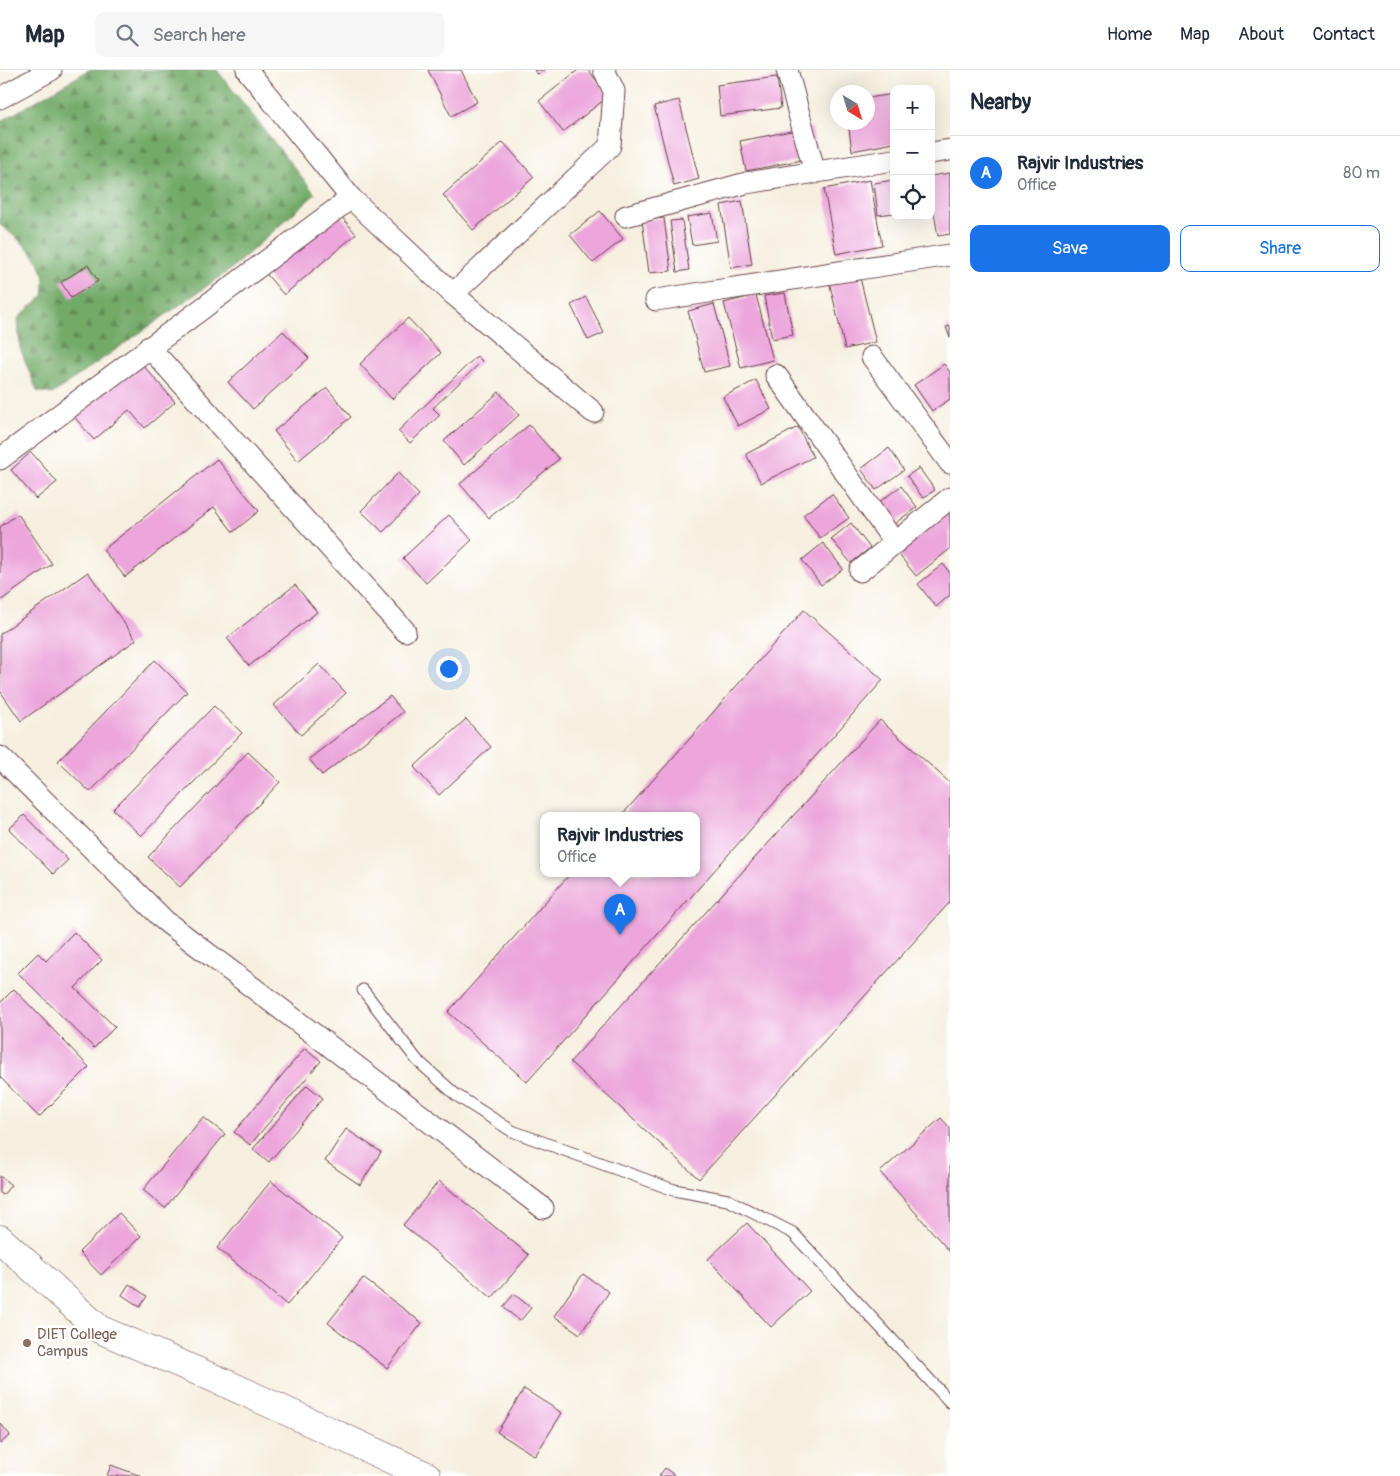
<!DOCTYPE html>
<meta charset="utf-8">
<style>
body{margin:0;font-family:Pangolin,sans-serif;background:#f6f6f7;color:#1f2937}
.controls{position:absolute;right:15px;top:15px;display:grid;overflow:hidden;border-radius:10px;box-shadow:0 5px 20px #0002}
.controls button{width:45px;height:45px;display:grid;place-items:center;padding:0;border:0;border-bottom:1px solid #e0e1e3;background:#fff;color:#1f2937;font:25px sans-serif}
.compass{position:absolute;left:830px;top:15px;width:45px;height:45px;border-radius:50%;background:#fff;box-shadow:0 5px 20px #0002;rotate:142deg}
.you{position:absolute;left:448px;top:598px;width:18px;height:18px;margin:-12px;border:4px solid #fff;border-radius:50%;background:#1a73e8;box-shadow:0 0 0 8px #1a73e833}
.badge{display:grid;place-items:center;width:32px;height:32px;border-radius:50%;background:#1a73e8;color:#fff;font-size:16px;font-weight:700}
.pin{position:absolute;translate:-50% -41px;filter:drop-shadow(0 1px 2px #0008)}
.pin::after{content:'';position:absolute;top:26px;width:18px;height:15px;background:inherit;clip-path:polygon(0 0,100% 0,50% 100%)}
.popup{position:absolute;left:540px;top:742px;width:160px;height:65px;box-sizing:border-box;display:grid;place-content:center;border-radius:10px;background:#fff;filter:drop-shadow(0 1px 4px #0005);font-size:16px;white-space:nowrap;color:#747a83}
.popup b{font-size:19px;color:#1f2937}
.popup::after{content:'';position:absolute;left:50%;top:100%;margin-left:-10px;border:10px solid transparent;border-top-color:#fff}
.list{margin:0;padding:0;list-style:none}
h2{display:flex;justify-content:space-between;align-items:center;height:65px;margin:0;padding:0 20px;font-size:21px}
h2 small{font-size:16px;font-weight:400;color:#747a83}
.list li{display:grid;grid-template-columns:32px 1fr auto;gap:15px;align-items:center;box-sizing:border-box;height:75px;padding:0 20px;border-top:1px solid #e0e1e3}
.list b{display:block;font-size:19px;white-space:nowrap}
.list p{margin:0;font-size:16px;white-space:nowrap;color:#747a83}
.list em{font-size:16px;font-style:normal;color:#747a83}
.actions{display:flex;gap:10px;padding:15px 20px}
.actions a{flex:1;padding:11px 0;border:1px solid #1a73e8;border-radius:10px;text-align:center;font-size:18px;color:#1a73e8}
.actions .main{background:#1a73e8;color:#fff}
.icon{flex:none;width:28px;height:28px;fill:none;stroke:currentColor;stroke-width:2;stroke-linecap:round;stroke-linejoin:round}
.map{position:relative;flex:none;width:950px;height:1406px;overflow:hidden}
header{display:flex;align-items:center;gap:30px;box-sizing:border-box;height:70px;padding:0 25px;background:#fff;border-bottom:1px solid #e0e1e3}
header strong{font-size:24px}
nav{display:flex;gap:28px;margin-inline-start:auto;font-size:18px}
.search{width:350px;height:45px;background:#f6f6f7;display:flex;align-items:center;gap:12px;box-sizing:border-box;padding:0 18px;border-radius:10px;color:#747a83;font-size:19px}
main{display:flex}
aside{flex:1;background:#fff}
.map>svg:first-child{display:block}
.forest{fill:url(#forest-firs);stroke:#5e6449}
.building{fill:#eca6db}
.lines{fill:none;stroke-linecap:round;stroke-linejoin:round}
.service-casing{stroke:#643e46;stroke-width:13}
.minor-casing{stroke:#643e46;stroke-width:23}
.tertiary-casing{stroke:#643e46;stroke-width:29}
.service{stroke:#fff;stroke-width:11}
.minor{stroke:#fff;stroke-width:21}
.tertiary{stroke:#fff;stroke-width:28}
.education-dot{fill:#8d6e63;stroke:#fff;stroke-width:2}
.labels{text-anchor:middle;stroke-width:5;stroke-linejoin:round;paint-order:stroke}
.education-label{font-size:15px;fill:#785e54;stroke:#fff;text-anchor:start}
</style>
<header>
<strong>Map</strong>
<div class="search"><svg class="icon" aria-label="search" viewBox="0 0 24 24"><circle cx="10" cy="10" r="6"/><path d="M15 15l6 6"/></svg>Search here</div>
<nav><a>Home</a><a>Map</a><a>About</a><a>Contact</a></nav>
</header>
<main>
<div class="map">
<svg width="950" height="1406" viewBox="0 0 950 1406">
<defs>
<pattern id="forest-firs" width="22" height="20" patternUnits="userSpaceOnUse" patternTransform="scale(1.25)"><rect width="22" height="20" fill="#72aa67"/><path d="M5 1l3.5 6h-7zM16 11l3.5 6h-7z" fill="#608a55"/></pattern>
</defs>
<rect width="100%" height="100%" fill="#fff"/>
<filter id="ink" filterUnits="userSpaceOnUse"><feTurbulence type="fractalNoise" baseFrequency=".02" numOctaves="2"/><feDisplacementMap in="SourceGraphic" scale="10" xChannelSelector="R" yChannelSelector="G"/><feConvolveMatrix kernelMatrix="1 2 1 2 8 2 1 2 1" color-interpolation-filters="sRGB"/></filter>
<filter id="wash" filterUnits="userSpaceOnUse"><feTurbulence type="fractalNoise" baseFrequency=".0096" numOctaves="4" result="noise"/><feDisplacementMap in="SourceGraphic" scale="20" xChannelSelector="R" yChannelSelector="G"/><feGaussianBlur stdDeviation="1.12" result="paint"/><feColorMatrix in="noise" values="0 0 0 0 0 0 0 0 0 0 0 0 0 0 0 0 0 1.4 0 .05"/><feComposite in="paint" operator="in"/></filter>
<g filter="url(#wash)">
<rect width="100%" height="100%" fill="#f6efdf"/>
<path class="forest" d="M89 0H217L315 124 230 200 52 324 37 321 20 278 18 248 43 226C44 221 44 215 44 210 42 186 17 168 0 155V52Z"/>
<g id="blocks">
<path class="building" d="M428 0H461L477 32 451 46Z
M534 0H545L537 4Z
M578 0H588L609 26 563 62 539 31Z
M777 7 781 38 720 46 717 15Z
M894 24V73L852 81 848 52H868V28Z
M679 30 699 109 674 116 654 36Z
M812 57 817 87 746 101 740 71Z
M503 72 534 107 473 160 443 125Z
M950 103V164L938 166 931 125V106Z
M870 110 882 175 836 184 824 119Z
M894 110V143L878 145 874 113Z
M742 131 752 194 731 198 721 135Z
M335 139 356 164 284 225 263 200Z
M600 141 623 169 593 193 570 165Z
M712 143 717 171 692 175 687 147Z
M664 148 671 201 649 203 642 150Z
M682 150 689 200 677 202 670 151Z
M88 195 98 211 71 228 61 212Z
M859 204 876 272 845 279 829 211Z
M785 223 793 265 772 269 764 226Z
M756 225 773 290 741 298 724 233Z
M586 227 604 263 588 270 571 235Z
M714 234 730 296 704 302 688 241Z
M408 248 441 283 392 329 360 294Z
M950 256V268L946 257Z
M283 261 309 288 253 339 228 312Z
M477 286 482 291 433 338 440 345 410 373 398 361Z
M136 287 175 332 145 358 129 340 94 370 71 343Z
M944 294 950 302V329L932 341 914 315Z
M756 310 771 339 738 356 723 327Z
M327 318 351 347 298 391 274 361Z
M499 322 519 345 464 395 444 371Z
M529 355 559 389 489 448 460 414Z
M798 357 813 387 761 413 746 384Z
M889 378 904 400 876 420 861 399Z
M31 382 57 412 36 429 11 400Z
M217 389 259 441 233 462 214 437 125 507 103 480Z
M919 398 935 420 923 428 907 406Z
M398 403 419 425 383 462 361 441Z
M901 416 917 437 883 462 867 441Z
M832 424 849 448 820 468 803 445Z
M947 441 950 445V479L916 506 896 481Z
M18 444 52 494 0 531V457Z
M449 445 472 470 426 513 403 488Z
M851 453 870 478 851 493 831 469Z
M823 473 843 499 821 515 802 490Z
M943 494 950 503V525L936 537 918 514Z
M88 502 136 570 21 651 0 621V564Z
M295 515 317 542 249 596 227 568Z
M804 540 883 610 527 1012 448 942 570 804H696V746H621Z
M155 590 187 622 90 722 58 691Z
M319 594 346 623 301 665 274 635Z
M390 626 403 642 322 705 309 689Z
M214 636 242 663 141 766 113 739Z
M466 649 491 677 439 725 414 697Z
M880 650 950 713V832L699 1109 570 992Z
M248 682 280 712 180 817 148 787Z
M24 745 68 790 53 804 9 759Z
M74 862 102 890 75 918 115 957 94 978 18 903 38 883 46 891Z
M14 919 89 997 39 1047 0 1007V933Z
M305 978 321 991 250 1075 234 1062Z
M307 1015 323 1028 269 1092 253 1079Z
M203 1047 225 1064 165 1138 143 1120Z
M941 1048 950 1058V1182L880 1102Z
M346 1059 381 1082 360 1115 325 1091Z
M0 1106 11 1115 3 1125 0 1123Z
M271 1111 342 1168 287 1235 217 1178Z
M439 1111 529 1185 492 1228 403 1155Z
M119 1143 141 1166 101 1205 79 1182Z
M747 1153 810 1221 771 1257 708 1189Z
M583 1204 609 1222 580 1264 554 1246Z
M363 1208 422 1253 387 1298 328 1253Z
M129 1214 147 1226 140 1237 122 1225Z
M514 1224 531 1238 520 1251 503 1237Z
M524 1319 562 1343 535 1386 497 1362Z
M0 1353 10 1365 0 1374Z
M111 1395 141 1406H107Z
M665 1398 675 1406H659Z"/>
</g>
</g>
<g filter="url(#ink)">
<use href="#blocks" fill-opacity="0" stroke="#643e46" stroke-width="1"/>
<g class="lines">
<defs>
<path id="service" d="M363 920 417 990 456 1025 512 1061 674 1120 728 1130 793 1163 950 1332"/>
<path id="minor" d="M247 0 351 128 453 224
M787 0 815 103
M0 28 51 0
M931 83 950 80
M626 146 746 113 894 90
M656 230 950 185
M149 277 405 561
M872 287 950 393
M776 305 895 473
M593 342 453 224 610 76 614 21 604 0
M0 389 351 128
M860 501 950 428
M0 687 165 851 543 1138"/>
<path id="tertiary" d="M0 1169 99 1259 225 1313 427 1406"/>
</defs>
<use href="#service" class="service-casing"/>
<use href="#minor" class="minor-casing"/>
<use href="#tertiary" class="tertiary-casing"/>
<use href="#service" class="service"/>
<use href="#minor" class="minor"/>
<use href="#tertiary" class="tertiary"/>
</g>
</g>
<circle class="education-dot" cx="27" cy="1273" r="5"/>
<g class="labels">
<g class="education-label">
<text x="37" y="1269">DIET College<tspan x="37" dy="17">Campus</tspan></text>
</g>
</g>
</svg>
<div class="controls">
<button>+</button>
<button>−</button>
<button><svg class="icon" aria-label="locate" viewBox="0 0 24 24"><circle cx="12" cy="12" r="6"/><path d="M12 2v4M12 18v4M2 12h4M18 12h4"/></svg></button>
</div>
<svg class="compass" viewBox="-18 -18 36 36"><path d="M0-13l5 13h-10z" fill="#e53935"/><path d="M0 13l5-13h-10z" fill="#747a83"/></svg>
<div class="you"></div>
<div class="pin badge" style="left:620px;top:865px">A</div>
<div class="popup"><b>Rajvir Industries</b>Office</div>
</div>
<aside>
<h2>Nearby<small></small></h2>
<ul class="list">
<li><span class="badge">A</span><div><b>Rajvir Industries</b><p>Office</p></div><em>80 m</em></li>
</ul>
<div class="actions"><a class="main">Save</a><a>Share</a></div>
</aside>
</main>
